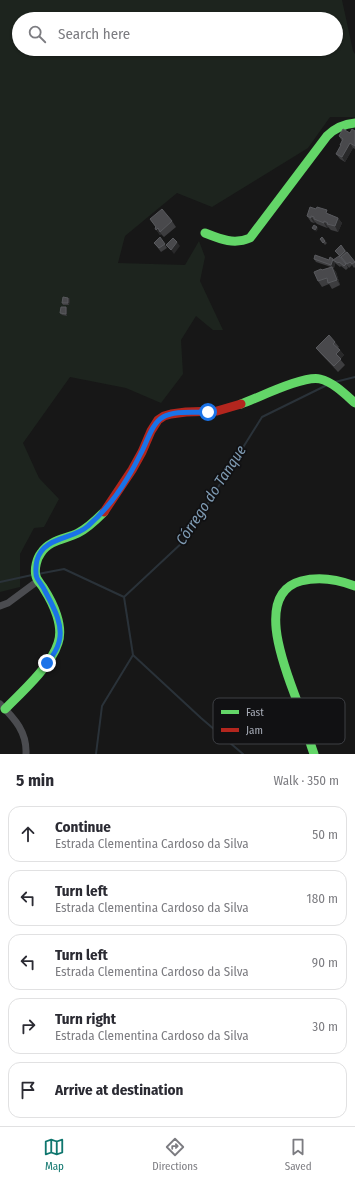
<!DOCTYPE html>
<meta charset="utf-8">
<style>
body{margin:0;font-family:"Fira Sans Condensed",sans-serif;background:#f2f2f3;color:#2b2b33}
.stop{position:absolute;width:12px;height:12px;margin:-9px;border:3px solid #1a73e8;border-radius:50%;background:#fff}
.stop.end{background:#1a73e8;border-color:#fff;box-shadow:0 1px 4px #0008}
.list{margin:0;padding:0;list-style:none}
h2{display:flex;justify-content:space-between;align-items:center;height:52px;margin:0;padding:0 16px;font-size:17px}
h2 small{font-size:13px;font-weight:400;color:#7c7c81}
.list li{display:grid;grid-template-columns:26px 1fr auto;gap:12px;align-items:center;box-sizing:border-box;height:56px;margin:0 8px 8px;padding:0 8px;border:1px solid #e1e1e2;border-radius:12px}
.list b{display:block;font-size:15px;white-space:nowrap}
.list p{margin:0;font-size:13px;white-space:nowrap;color:#7c7c81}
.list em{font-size:13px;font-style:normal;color:#7c7c81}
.icon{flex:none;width:22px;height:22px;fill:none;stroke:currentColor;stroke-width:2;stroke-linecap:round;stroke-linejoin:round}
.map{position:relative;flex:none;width:355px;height:754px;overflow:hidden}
.search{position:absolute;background:#fff;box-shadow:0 1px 3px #0004;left:12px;right:12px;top:12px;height:44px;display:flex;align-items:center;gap:10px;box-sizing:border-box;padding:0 14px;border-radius:22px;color:#7c7c81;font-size:15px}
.sheet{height:372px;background:#fff}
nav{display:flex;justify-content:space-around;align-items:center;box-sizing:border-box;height:56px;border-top:1px solid #e1e1e2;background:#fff;font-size:11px;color:#7c7c81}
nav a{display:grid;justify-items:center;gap:2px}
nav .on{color:#0f766e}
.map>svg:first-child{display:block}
.green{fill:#1d241e;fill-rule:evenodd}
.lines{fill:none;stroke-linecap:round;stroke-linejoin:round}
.stream{stroke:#2a3239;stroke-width:2}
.street{stroke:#4b4c50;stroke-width:7}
.fast{stroke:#63d668;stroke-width:9}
.jam{stroke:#b3261e;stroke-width:9}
.wall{fill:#3d3d3f}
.shaded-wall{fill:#29292a}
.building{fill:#49494c;stroke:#58595d}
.route{stroke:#1a73e8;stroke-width:5}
.labels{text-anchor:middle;stroke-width:3.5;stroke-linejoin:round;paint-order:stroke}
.water-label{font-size:15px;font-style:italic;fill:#7f9bb3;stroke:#111113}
.key{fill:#111113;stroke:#3e4045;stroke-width:1}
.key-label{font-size:11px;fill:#a8adb8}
</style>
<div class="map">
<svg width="355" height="754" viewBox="0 0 355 754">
<rect width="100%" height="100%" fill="#171717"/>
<path class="green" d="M0 0H342L353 51 355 54V117H330L308 148 212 207 177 193 125 236 118 263 185 265 199 241 205 257 200 281 223 330H213L196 316 181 340 183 374 161 403 126 388 70 377 23 443 39 478 59 499 44 527 34 528 20 554V587L0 592ZM19 19H336V49H19Z"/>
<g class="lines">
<path class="stream" d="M335 382 355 377
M38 574 64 569 124 597 185 540 262 417 327 385
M0 582 32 575
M133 655 201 718 243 754
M96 754 102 706 133 655 124 597"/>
<path class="street" d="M0 606 8 603 39 580
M0 704C15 719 27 732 26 754"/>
<path class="fast" d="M205 233C220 239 234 245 250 238L327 136C335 128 343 124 355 123
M241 404C258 398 304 375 320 379 333 382 345 394 355 403
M5 709C22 692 51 666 58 643 64 626 53 603 44 589 42 585 37 581 36 576 34 569 37 558 41 553 49 540 66 539 78 533 88 528 96 520 104 512
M314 754C308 737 303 719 297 701 286 671 253 594 301 581 320 576 337 579 355 586"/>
<path class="jam" d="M104 512 132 470 142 452 151 431 158 420 164 416 171 414 186 412 217 411 241 404"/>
</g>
<path class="wall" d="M355 131V149L353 148 345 162 340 159 336 154 341 146 340 145 342 141 339 136Z
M329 214 338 218 342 223 338 232 331 230 328 227 327 228 317 224 315 222 314 223 311 222 307 216Z
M150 219 172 221 176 227 164 237 161 234 160 235 155 228 156 227Z
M160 237 167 248 161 252 154 243Z
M320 239 325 241 327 243 325 245Z
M341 245 355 262V267L354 268 352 265 349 268 335 251Z
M314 259 329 260 334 259 346 264 348 268 346 270 341 266 340 267 335 263 334 268H333L336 272 340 285 332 289 329 284 322 287 318 281 322 270 331 267 316 262Z
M68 298 70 299 69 305H63L62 303Z
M66 307 67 309V316L62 315 60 313Z
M335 342 339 347 338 348 344 355 340 359 345 365 338 372 320 353 316 348Z"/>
<path class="shaded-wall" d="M350 143 353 148 345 162 342 157Z
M311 216 315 222 314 223 311 218Z
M338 218 342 223 338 232 335 226Z
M324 221 328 227 327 228 324 223Z
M317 227 318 229 316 232 315 230Z
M158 228 161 234 160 235 156 230Z
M177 242 180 246 174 254 171 250Z
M333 259 335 261 333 260 335 263 334 268 331 265Z
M332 267 336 272 340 285 337 280Z
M68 298 70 299 69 305 68 303Z
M66 307 67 309V316L66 314Z
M340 350 344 355 340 360 336 354Z"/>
<path class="building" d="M343 129 350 133 352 129 355 131V146L350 143 342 157 336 154 341 145H340L343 139 339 136Z
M310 207 316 209 317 207 327 210 326 213 338 218 335 226 327 224 328 223 324 221V223L314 219V217L311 216V218L307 216Z
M162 209 172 221 160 232 158 228 156 230 155 228 156 227 150 219Z
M314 225 317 227 315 230 312 228Z
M160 237 165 244 159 248 154 243Z
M322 237 325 241 323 243 320 239Z
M173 238 177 242 171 250 166 245Z
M341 245 345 251 340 256 335 251Z
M347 252 355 262 352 264 350 262 347 264 341 257Z
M315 255 329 260 330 257 333 259 331 265 314 259Z
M339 256 346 264 344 266 339 262 338 263 333 260Z
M332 267 337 280 328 283 327 278 318 281 314 272 321 269 322 270Z
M63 297 68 298V303H62Z
M61 307H66V314L60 313Z
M329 335 335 342 333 344 340 350 336 354 341 359 334 366 316 348Z"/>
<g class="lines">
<path class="route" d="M47 663C52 657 57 650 59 642 64 625 53 606 45 591 43 586 39 582 37 578 35 574 36 564 37 560 44 536 73 540 88 526 103 513 118 494 128 477 133 469 137 461 141 453 147 442 152 423 163 417 175 410 194 413 208 412"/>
</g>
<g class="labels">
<g class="water-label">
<text transform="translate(211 495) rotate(-57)" y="5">Córrego do Tanque</text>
</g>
</g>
<rect x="213" y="698" width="132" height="46" rx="6" class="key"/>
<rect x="221" y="710" width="18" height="4" fill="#63d668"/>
<rect x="221" y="728" width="18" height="4" fill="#b3261e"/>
<g class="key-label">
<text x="246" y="716">Fast</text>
<text x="246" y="734">Jam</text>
</g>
</svg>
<div class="stop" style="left:208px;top:412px"></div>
<div class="stop end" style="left:47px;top:663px"></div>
<div class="search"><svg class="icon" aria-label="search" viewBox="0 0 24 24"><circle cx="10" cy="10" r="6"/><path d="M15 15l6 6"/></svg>Search here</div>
</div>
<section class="sheet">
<h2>5 min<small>Walk · 350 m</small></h2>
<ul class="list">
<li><svg class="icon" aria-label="ahead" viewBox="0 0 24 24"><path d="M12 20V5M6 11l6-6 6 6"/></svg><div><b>Continue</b><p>Estrada Clementina Cardoso da Silva</p></div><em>50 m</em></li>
<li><svg class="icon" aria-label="left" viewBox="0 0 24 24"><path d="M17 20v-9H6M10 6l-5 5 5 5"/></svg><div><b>Turn left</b><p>Estrada Clementina Cardoso da Silva</p></div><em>180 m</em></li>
<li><svg class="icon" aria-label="left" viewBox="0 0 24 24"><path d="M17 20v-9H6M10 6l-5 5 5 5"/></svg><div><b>Turn left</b><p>Estrada Clementina Cardoso da Silva</p></div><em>90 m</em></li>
<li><svg class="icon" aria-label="right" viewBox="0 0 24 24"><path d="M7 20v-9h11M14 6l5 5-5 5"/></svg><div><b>Turn right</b><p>Estrada Clementina Cardoso da Silva</p></div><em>30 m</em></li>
<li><svg class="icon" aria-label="arrive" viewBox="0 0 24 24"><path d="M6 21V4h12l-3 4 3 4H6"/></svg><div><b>Arrive at destination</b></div></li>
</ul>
</section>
<nav>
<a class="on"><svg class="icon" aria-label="map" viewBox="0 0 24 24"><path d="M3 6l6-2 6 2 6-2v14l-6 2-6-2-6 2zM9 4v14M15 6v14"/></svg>Map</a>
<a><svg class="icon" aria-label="directions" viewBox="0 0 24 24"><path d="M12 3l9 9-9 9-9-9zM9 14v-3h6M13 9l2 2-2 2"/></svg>Directions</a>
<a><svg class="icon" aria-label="saved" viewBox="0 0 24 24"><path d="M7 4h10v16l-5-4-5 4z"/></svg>Saved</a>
</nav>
